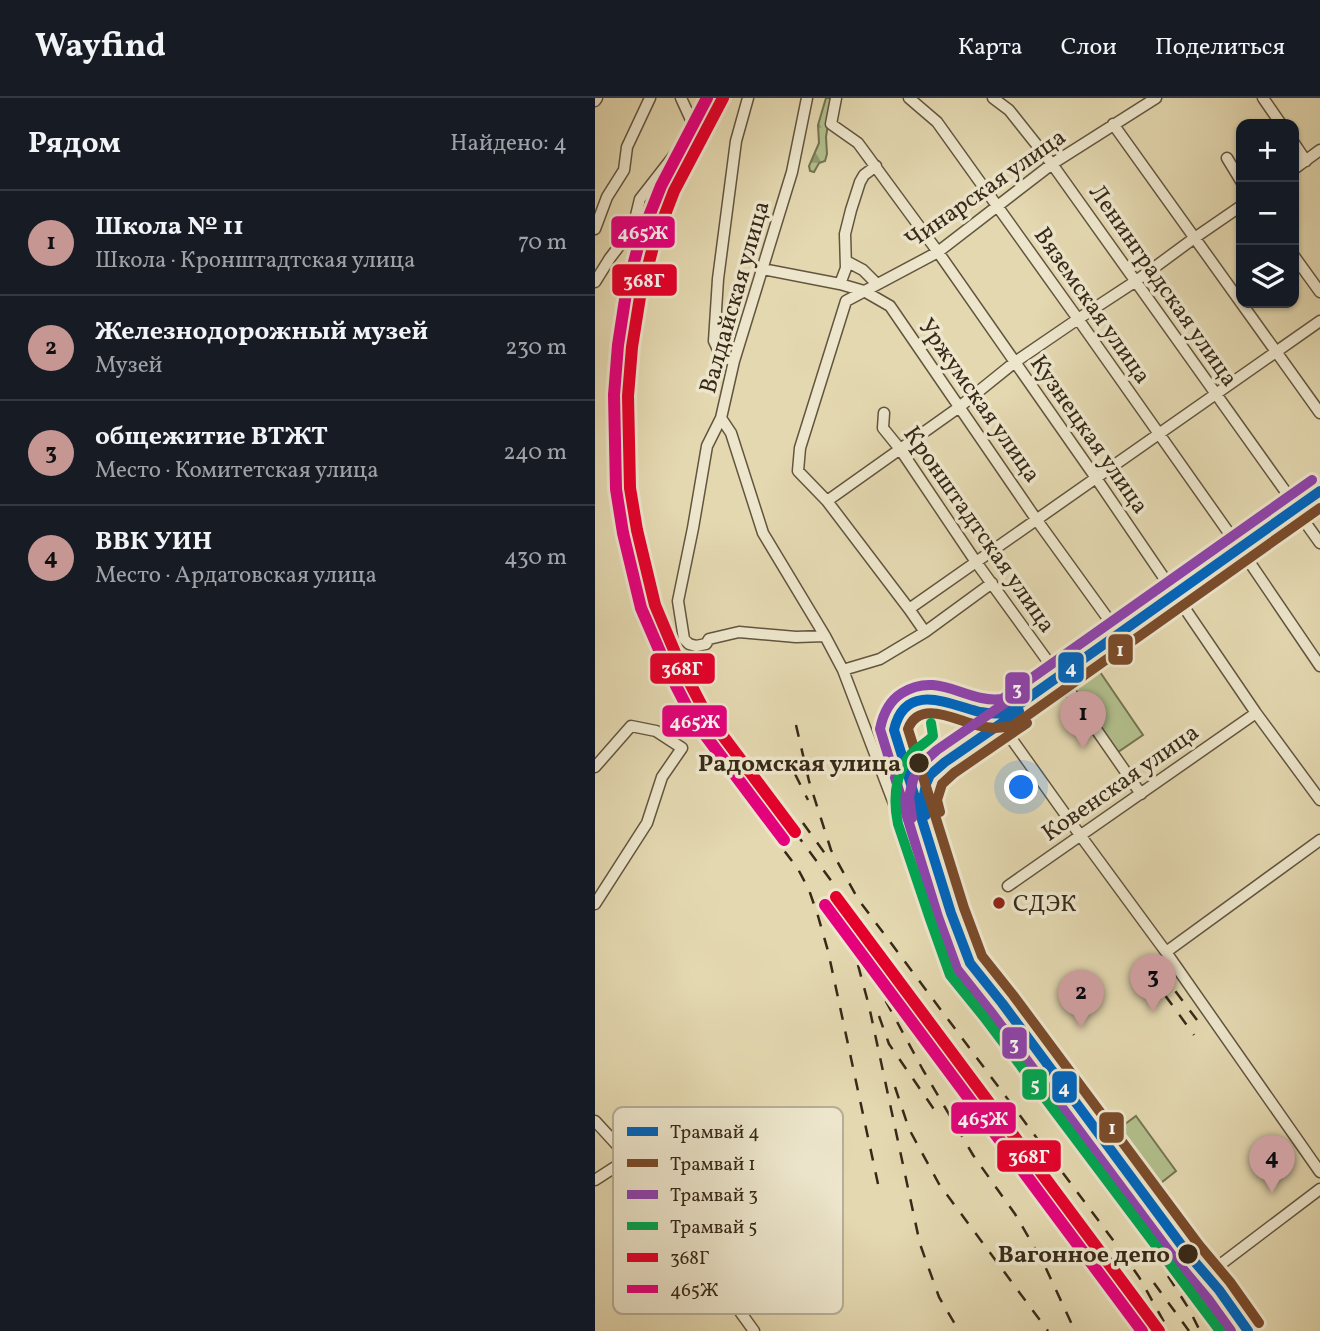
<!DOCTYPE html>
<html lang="ru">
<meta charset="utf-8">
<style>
body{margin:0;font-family:Vollkorn,serif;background:#242831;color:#f1f3f6}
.controls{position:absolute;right:21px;top:21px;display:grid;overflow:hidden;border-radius:14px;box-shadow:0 2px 5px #0004}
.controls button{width:63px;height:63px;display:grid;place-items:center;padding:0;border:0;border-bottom:2px solid #363941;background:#171b24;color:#f1f3f6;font:35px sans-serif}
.you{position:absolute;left:427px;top:690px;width:24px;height:24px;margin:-18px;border:5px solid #fff;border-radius:50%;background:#1a73e8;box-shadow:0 0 0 10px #1a73e833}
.badge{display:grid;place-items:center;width:46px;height:46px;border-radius:50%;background:#c59692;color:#111;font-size:23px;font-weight:700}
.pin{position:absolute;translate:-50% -58px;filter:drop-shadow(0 2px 4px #0008)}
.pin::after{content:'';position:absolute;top:37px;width:24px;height:21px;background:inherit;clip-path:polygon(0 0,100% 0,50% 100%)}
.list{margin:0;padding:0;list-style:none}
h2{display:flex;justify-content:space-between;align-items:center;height:91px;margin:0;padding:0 28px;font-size:30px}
h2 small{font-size:23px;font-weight:400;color:#9ea1a6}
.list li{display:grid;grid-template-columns:46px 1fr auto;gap:21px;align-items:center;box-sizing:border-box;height:105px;padding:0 28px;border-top:2px solid #363941}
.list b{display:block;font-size:26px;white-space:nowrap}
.list p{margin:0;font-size:23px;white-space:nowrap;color:#9ea1a6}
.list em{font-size:23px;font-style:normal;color:#9ea1a6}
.icon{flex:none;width:38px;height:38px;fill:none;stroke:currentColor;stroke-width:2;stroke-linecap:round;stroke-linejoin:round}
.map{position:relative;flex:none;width:725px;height:1233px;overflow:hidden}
header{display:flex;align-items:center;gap:42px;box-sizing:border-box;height:98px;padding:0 35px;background:#171b24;border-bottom:2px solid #363941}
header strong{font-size:33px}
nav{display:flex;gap:38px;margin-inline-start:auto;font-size:24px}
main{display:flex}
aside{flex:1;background:#171b24}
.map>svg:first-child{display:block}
.forest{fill:url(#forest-firs);stroke:#747452;stroke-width:2}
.pitch{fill:#b2bf8c;stroke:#747452;stroke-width:2}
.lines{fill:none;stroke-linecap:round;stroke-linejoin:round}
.minor-casing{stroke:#62553f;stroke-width:13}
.minor{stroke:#ede6cc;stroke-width:10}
.tram{stroke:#372919;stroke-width:2}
.rail{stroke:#372919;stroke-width:2.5;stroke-dasharray:12 12;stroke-linecap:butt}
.rail-1-casing{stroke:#ede6cc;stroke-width:18}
.rail-2-casing{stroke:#ede6cc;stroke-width:18}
.rail-1{stroke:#e4002b;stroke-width:12}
.rail-2{stroke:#e5007d;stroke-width:12}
.tram-1-casing{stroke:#ede6cc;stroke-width:16}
.tram-2-casing{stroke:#ede6cc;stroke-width:16}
.tram-3-casing{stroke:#ede6cc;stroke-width:16}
.tram-4-casing{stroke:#ede6cc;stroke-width:16}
.tram-1{stroke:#0065bd;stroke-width:10}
.tram-2{stroke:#7a4b2a;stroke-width:10}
.tram-3{stroke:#8e44ad;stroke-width:10}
.tram-4{stroke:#00a651;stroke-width:10}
.stop-dot{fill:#372919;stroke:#ede6cc;stroke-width:2.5}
.poi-dot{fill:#8f2418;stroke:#ede6cc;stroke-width:2.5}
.labels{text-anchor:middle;stroke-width:7;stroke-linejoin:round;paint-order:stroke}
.street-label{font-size:24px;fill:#372919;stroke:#ede6cc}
.stop-label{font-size:24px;font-weight:bold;fill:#372919;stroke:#ede6cc;text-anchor:end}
.poi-label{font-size:24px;fill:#372919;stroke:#ede6cc;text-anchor:start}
.key{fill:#ede6cc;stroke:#b6ad96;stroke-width:2}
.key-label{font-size:19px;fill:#372919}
.line-badge{stroke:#ede6cc;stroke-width:2.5}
.badge-label{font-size:19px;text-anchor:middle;font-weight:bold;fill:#fff}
</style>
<header>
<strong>Wayfind</strong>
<nav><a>Карта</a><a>Слои</a><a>Поделиться</a></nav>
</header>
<main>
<aside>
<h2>Рядом<small>Найдено: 4</small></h2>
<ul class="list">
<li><span class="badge">1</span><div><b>Школа № 11</b><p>Школа · Кронштадтская улица</p></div><em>70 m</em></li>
<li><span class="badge">2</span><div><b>Железнодорожный музей</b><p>Музей</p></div><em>230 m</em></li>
<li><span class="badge">3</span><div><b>общежитие ВТЖТ</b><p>Место · Комитетская улица</p></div><em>240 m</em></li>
<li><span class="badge">4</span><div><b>ВВК УИН</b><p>Место · Ардатовская улица</p></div><em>430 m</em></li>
</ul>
</aside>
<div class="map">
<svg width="725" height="1233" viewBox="0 0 725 1233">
<defs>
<pattern id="forest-firs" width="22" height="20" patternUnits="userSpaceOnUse" patternTransform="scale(1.75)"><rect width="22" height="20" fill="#b2bf8c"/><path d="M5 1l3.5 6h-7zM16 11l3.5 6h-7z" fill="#929b72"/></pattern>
</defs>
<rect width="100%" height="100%" fill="#e4d8b0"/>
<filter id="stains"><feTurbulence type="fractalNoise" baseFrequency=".00286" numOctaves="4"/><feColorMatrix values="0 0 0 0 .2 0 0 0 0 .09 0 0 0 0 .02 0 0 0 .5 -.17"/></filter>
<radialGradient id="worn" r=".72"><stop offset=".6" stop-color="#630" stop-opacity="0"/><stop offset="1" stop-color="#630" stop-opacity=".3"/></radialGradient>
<path class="forest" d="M231 0H237L231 39 232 56 230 63 224 65 219 74 215 73 214 68 224 45 223 27Z"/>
<path class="pitch" d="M505 574 548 637 523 654 480 591Z
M541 1018 581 1073 562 1088 522 1032Z"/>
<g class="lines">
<defs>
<path id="minor" d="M86 0 97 24
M212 0 197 74 139 263 126 320 136 335 168 435 230 538 248 572 330 787 360 852 417 930 643 1233
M241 0 236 26 263 45 343 154 501 380 661 615 725 702
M314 0 342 24 483 221 641 445
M398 0 414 12 457 66 698 404
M668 0 686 26
M0 3 2 0
M518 26 725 315
M699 45 711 63
M632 60 646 83
M699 71 725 52
M0 131 12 99 29 72 32 49 55 0
M699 158 725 194
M251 163 268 172 282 186
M167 171 245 186 269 193 295 208 441 421 519 529
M0 184 15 160 38 130 45 101 84 51 97 24 113 0
M245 186 251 170 250 136 256 112 265 84 269 77 281 68
M139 263 126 258 119 243 123 181 141 43 153 0
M289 315 288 330 305 351 381 464 457 569
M126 320 112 348 98 430 83 503 89 541 94 546 101 548 111 546 114 541 144 534 201 539 230 538
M232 403 363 310 420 264 483 221 541 183 598 141 646 108
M705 417 725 445
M649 456 725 568
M314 511 725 223
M330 534 397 485
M248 572 285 561 330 534 314 511 232 403 203 373 205 350 251 203 343 154 457 66 561 0
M469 585 546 696
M408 629 485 737 571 854 725 1074
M0 669 36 628 61 633 87 650 67 679 52 725 0 806
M346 672 725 403
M413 788 661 615
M571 854 725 742
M0 1023 34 1060 159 1233
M0 1082 34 1060
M605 1182 725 1091"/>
</defs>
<use href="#minor" class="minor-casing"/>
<use href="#minor" class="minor"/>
<path class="tram" d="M338 600C349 603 355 608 362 616
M304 652C323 668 325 669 350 664"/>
<path class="rail" d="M201 627 214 683 236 752 263 801 518 1142 544 1179 574 1233
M200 676 213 702
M161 715 203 771 214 792 223 818 233 853 283 1086
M208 725 234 761
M200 734 548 1202
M229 800 287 896 328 972 378 1057 420 1116 448 1164 480 1233
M263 867 274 908 325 1146 344 1199 364 1233
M566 874 608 930
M556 878 599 937
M284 918 294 946 345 1020
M300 989 314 1031 344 1086 453 1233
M573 1178 594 1211 605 1233
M559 1185 594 1233"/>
<defs>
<path id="rail-1" d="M128 0 79 93 59 145 45 199 37 249 33 298 35 390 42 432 60 507 84 564 110 614 200 734
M241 799 564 1233"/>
<path id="rail-2" d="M112 0 66 88 45 141 31 195 23 247 19 297 21 391 28 435 46 510 72 570 98 621 189 742
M230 807 547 1233"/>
</defs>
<use href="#rail-1" class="rail-1-casing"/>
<use href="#rail-2" class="rail-2-casing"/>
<use href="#rail-1" class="rail-1"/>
<use href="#rail-2" class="rail-2"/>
<defs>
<path id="tram-1" d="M331 717 328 702 331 686 335 677 350 664 424 613
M653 1233 624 1192 593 1156 407 905 375 865 356 815 299 632C310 583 354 606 385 614 394 616 402 616 412 615L725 393"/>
<path id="tram-2" d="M345 714 342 702 347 686 359 675 432 625
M664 1225 635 1184 604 1147 418 897 387 858 369 810 313 631C324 601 361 622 381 627 394 631 407 631 419 627L725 410"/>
<path id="tram-3" d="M317 720 314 699 318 682 325 667 342 652 416 601
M636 1233 613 1201 582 1164 396 914 362 871 343 819 285 631C288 616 294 603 307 595 344 572 372 606 407 601L717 382"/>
<path id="tram-4" d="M336 625 338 638C331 645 323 649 316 656 300 676 298 702 303 726L335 821 355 877 389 919 625 1233"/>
</defs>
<use href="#tram-1" class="tram-1-casing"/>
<use href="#tram-2" class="tram-2-casing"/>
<use href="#tram-3" class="tram-3-casing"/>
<use href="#tram-4" class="tram-4-casing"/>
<use href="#tram-1" class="tram-1"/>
<use href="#tram-2" class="tram-2"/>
<use href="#tram-3" class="tram-3"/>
<use href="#tram-4" class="tram-4"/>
</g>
<g class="stop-dot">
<circle cx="324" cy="665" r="11"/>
<circle cx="593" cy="1156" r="11"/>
</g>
<circle class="poi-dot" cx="404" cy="805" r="7"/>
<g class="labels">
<g class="street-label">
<text transform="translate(390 90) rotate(-35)" y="8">Чинарская улица</text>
<text transform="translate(569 187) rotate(55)" y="8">Ленинградская улица</text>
<text transform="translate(139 199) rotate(-74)" y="8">Валдайская улица</text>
<text transform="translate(498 207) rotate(55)" y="8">Вяземская улица</text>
<text transform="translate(385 302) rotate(55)" y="8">Уржумская улица</text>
<text transform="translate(495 336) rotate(55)" y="8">Кузнецкая улица</text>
<text transform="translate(385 431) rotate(55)" y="8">Кронштадтская улица</text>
<text transform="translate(525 684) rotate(-35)" y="8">Ковенская улица</text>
</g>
<g class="stop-label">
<text x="306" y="673">Радомская улица</text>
<text x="575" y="1164">Вагонное депо</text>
</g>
<g class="poi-label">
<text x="418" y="813">СДЭК</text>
</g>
</g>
<rect x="18" y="1009" width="230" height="207" rx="10" class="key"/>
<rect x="32" y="1029" width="31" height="9" fill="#0065bd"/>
<rect x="32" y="1061" width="31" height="8" fill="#7a4b2a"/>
<rect x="32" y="1092" width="31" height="9" fill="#8e44ad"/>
<rect x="32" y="1124" width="31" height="8" fill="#00a651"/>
<rect x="32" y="1155" width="31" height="9" fill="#e4002b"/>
<rect x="32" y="1187" width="31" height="8" fill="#e5007d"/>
<g class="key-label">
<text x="75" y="1040">Трамвай 4</text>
<text x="75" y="1072">Трамвай 1</text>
<text x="75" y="1103">Трамвай 3</text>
<text x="75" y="1135">Трамвай 5</text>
<text x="75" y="1166">368Г</text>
<text x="75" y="1198">465Ж</text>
</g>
<g class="line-badge">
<rect x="15" y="117" width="66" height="34" rx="7" fill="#e5007d"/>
<rect x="16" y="165" width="67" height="34" rx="7" fill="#e4002b"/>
<rect x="512" y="535" width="27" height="33" rx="7" fill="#7a4b2a"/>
<rect x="462" y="553" width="28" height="33" rx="7" fill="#0065bd"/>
<rect x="54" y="554" width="67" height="33" rx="7" fill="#e4002b"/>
<rect x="409" y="573" width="27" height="34" rx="7" fill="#8e44ad"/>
<rect x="66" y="606" width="67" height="34" rx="7" fill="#e5007d"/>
<rect x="406" y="928" width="27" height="34" rx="7" fill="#8e44ad"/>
<rect x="426" y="970" width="27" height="33" rx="7" fill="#00a651"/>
<rect x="456" y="972" width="27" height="34" rx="7" fill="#0065bd"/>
<rect x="355" y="1003" width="67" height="34" rx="7" fill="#e5007d"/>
<rect x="503" y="1013" width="27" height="33" rx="7" fill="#7a4b2a"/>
<rect x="401" y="1041" width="66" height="34" rx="7" fill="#e4002b"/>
</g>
<g class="badge-label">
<text x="48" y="141">465Ж</text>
<text x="49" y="189">368Г</text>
<text x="525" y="558">1</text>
<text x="476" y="576">4</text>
<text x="87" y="577">368Г</text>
<text x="422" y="597">3</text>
<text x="100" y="630">465Ж</text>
<text x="419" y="952">3</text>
<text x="440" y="993">5</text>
<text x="469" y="996">4</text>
<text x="388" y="1027">465Ж</text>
<text x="517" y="1036">1</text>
<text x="434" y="1065">368Г</text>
</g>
<rect width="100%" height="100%" filter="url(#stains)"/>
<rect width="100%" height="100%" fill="url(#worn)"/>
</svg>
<div class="controls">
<button>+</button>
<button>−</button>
<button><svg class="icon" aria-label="layers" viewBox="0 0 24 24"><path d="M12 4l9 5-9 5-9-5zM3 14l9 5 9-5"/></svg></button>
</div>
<div class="you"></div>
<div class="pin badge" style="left:488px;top:651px">1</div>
<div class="pin badge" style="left:486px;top:930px">2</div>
<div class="pin badge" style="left:558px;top:914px">3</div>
<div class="pin badge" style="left:677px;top:1095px">4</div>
</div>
</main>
